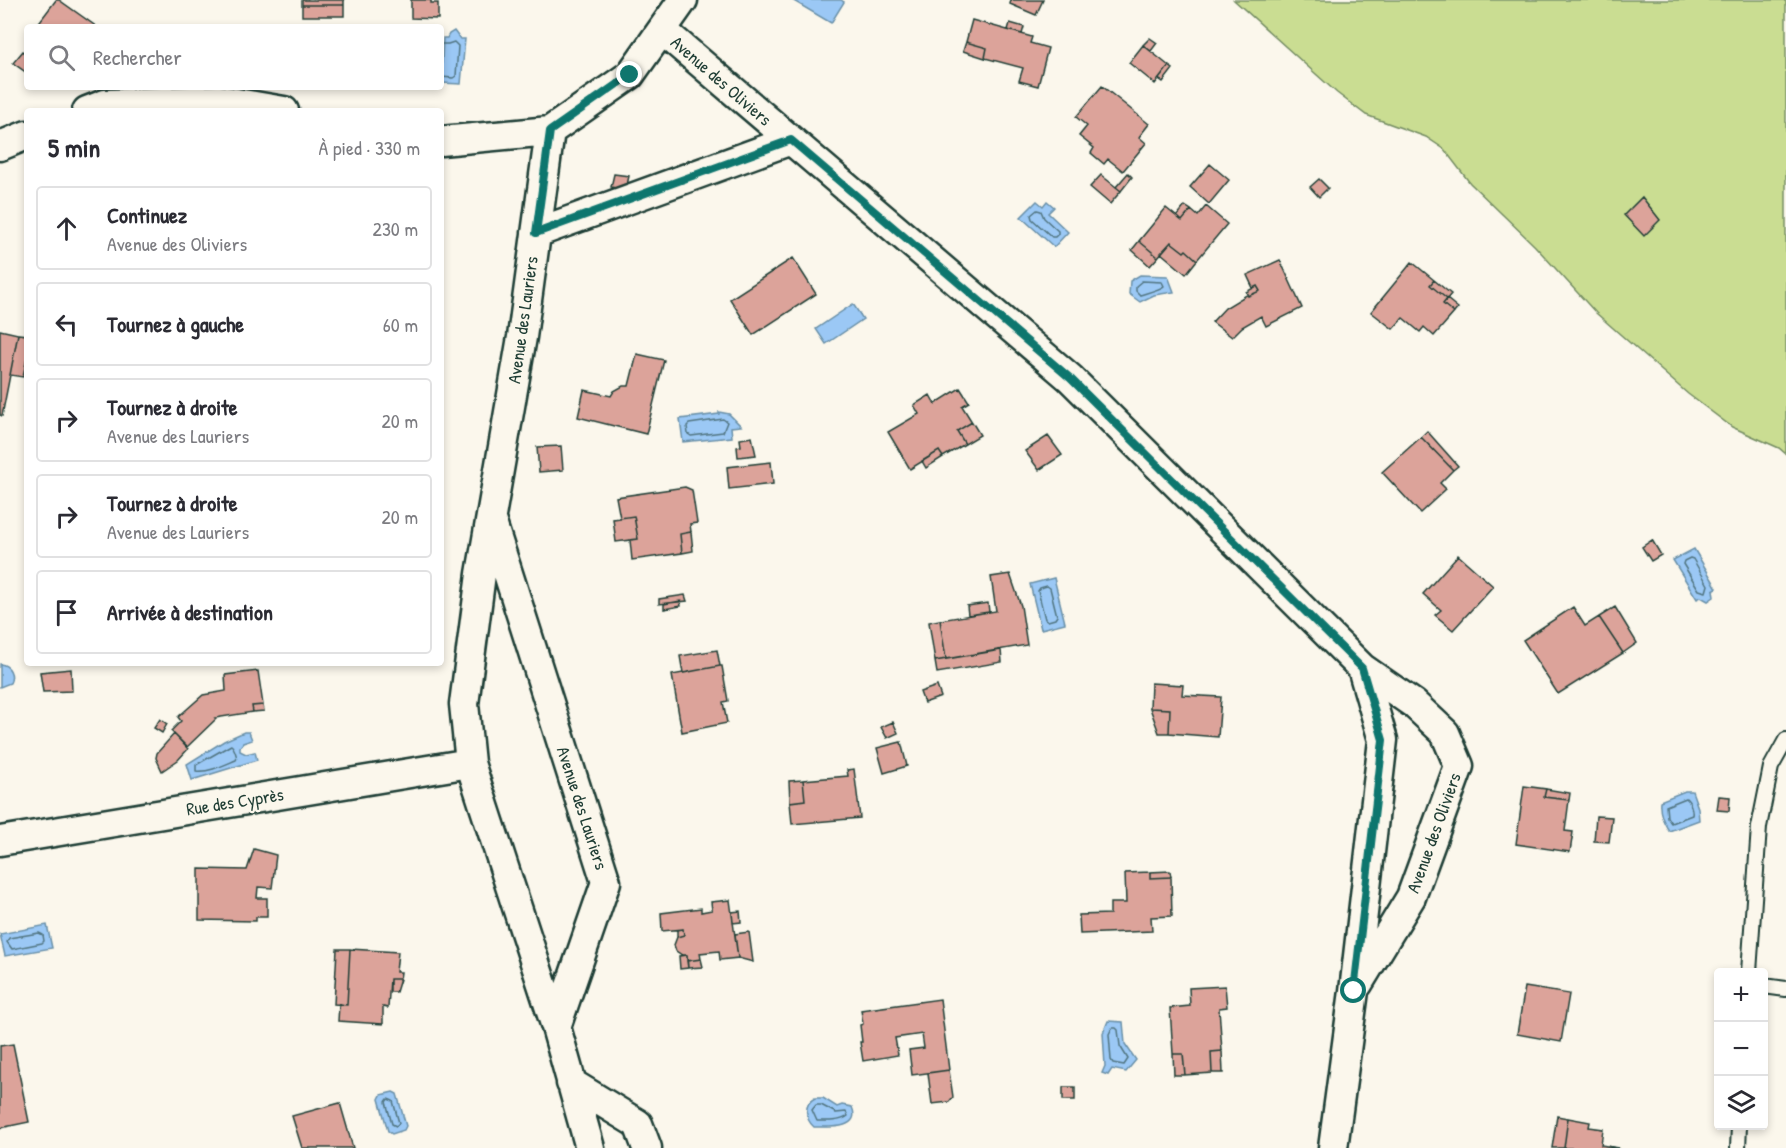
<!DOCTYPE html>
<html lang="fr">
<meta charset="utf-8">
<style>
body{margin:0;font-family:"Patrick Hand",sans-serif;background:#f2f2f3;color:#2b2b33}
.controls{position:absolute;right:18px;bottom:18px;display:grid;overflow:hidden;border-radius:6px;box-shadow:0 3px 9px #0003}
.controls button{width:54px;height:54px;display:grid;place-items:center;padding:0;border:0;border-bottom:2px solid #e1e1e2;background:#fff;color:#2b2b33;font:30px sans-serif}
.stop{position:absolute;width:18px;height:18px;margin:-14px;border:4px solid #0f766e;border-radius:50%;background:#fff}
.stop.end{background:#0f766e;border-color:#fff;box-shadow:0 2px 6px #0008}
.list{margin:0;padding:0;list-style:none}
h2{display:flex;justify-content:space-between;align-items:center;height:78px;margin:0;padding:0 24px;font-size:26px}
h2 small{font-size:20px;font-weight:400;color:#7c7c81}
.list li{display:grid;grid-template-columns:39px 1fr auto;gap:18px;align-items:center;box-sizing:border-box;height:84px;margin:0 12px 12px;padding:0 12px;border:2px solid #e1e1e2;border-radius:6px}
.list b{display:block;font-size:22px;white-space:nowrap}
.list p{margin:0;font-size:20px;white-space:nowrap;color:#7c7c81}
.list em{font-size:20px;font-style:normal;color:#7c7c81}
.icon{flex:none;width:33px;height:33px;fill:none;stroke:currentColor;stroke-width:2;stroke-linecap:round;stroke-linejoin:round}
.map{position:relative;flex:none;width:1786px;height:1148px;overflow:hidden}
.search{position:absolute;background:#fff;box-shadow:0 3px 9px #0003;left:24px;top:24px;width:420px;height:66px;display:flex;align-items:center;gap:15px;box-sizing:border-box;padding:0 21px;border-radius:6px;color:#7c7c81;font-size:22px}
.panel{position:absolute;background:#fff;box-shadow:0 3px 9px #0003;left:24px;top:108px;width:420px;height:558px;border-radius:6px}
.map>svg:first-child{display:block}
.green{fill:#cadd92;stroke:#748d63;stroke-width:1.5}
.water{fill:#9bc8f5;stroke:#6990a8;stroke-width:1.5}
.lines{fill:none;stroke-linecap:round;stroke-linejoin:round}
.shore{stroke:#517581;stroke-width:1.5}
.building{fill:#dca39a;stroke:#1f3d34;stroke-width:1.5}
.lane-casing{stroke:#1f3d34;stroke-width:18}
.street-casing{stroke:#1f3d34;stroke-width:33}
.lane{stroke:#fbf7ec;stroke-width:14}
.street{stroke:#fbf7ec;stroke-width:28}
.route{stroke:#0f766e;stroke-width:8}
.labels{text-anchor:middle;stroke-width:4.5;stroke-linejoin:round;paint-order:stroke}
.street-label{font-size:18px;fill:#1f3d34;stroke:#fbf7ec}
</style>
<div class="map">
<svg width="1786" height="1148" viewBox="0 0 1786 1148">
<rect width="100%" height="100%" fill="#fbf7ec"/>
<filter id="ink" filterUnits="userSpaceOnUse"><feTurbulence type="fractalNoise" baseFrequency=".0167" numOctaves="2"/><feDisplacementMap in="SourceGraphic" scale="12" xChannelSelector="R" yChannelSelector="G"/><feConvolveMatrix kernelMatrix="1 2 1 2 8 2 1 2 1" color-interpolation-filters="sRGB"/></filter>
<g filter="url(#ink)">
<path class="green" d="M1234 0H1786V454L1779 448 1732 427 1688 394 1596 313 1535 246 1470 183 1444 149 1426 137 1366 115 1337 93Z"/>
<path class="water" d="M792 0H841L844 2 831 23Z
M454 31 460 39H465L461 84 441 83 443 38H447L449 34Z
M1037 201 1043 206 1047 201 1054 207 1048 213 1068 232 1054 247 1021 217Z
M1140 275 1168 276 1174 292 1154 295 1140 302 1129 294 1130 281Z
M853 304 863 319 826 344 816 329Z
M719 412 729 414 741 426 731 427 732 437 683 442 680 419 719 414Z
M1694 549 1717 588 1713 590 1714 597 1708 601 1701 597 1697 599 1673 560Z
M1054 578 1065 623 1041 629 1030 584Z
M0 664C10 665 14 675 10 683L0 687Z
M244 732H249L252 740 243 743 240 747V751L246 754 255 752 257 760 192 780 187 764 224 741Z
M1685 791H1692L1698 808 1699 820 1669 831C1663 821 1659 813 1660 801Z
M47 925 52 948 5 956 0 934Z
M1108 1021 1123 1022 1125 1044 1136 1060 1126 1072 1112 1069 1108 1075 1102 1073 1105 1066 1103 1033Z
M393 1092 397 1094 406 1126 404 1130 392 1134 388 1131 379 1099 381 1095Z
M815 1098H823L837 1107 842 1105 852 1107C862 1130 828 1127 814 1127 805 1119 803 1104 815 1098Z"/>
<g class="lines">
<path class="shore" d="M441 44H448L454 42 458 46 456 76 453 78 441 77
M1037 210 1041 211 1044 218 1058 231V234L1055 237H1052L1032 219 1031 215Z
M1142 281 1162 282 1164 286C1161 289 1146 293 1140 295L1136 291V286Z
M723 419 727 422 723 432 691 436 688 434 687 426 689 424Z
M1690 558 1693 559 1708 585 1706 592 1699 590 1683 564 1684 561Z
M1047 586 1050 588 1057 616 1055 619 1048 621 1045 619 1038 591 1040 588Z
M231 745C234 747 238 758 236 760 224 765 208 773 196 771V765Z
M1686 798C1690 801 1693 810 1692 815L1671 823 1667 817 1666 806Z
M39 933 43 935 44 941 42 943 12 949 7 942 9 938Z
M1116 1028 1118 1030 1120 1046 1128 1059 1124 1065 1113 1063 1111 1060 1109 1034 1112 1028Z
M388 1099 393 1101 399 1123 396 1126 392 1124 386 1102Z
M816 1105H821L836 1113 846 1112 848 1116C840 1122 827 1121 817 1121L812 1110Z"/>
</g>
<path class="building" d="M56 0H59L97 27H40L37 25Z
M302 0H344V5H302Z
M411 0H431V3H438V19L411 18Z
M1011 0H1043L1036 15 1010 4Z
M302 5H344V16H302Z
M972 20 1032 37 1030 43 1048 48 1038 86 1019 81 1023 68 985 58 987 48 966 42Z
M1010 23 1024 27 1022 34 1008 30Z
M1150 38 1157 43 1151 51 1143 45Z
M966 42 987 48 985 58 963 51Z
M1143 45 1169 66 1155 84 1129 63Z
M23 51 27 54V73L13 63Z
M1169 66 1173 69 1163 82 1159 79Z
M1102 86 1149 124 1139 137 1146 143 1123 171 1108 159 1104 164 1091 153 1094 148 1079 136 1087 126 1076 117Z
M1210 164 1229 180 1209 204 1190 187Z
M1128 173 1132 177 1121 191 1116 187Z
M614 174 629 176 626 190 611 187Z
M1101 175 1121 191 1110 204 1090 187Z
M1319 179 1328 188 1319 197 1310 187Z
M1642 197 1660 220 1644 236 1624 215Z
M1185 206 1191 210 1182 221 1177 216Z
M1206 206 1227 224 1197 260 1186 250 1184 252 1171 242 1158 257 1139 241 1166 208 1182 221 1191 210 1198 216Z
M1139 241 1158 257 1150 266 1132 250Z
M1171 242 1184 252 1186 250 1197 260 1186 274 1161 253Z
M793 258 816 294 753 335 730 299Z
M1280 260 1302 308 1266 326 1261 316 1242 327 1232 337 1212 322 1225 308 1248 294V296L1260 291 1257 286 1253 288 1247 275Z
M1412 262 1434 280 1430 285 1447 299 1443 304 1454 313 1434 336 1424 327 1420 332 1403 318 1393 329 1371 312Z
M1434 280 1451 294 1447 299 1430 285Z
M1257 286 1260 291 1248 296 1246 292Z
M1447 299 1458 308 1454 313 1443 304Z
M0 330 18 334 2 416 0 415Z
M18 334 27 335V358L23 377 10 375Z
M637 354 664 360 646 434 578 417 584 390 611 396 614 391 623 386H629Z
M960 388 969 402 962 406 972 422 957 431 965 444 943 457 939 451 910 469 888 432 919 414 914 405 930 395 935 404Z
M972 422 980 435 965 444 957 431Z
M1427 431 1458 466 1453 470 1421 437Z
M1048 436 1062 455 1039 470 1025 451Z
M752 437 756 455 738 457 737 447 741 446 740 439Z
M1421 437 1453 470 1440 483 1446 489 1420 513 1382 472Z
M561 446 563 470 539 472 537 447Z
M939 451 943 457 926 468 922 461Z
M771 462 773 484 729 489 727 467Z
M685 487 692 490 697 523 690 524 691 532 680 534 682 553 632 560 630 540 638 539 634 516 620 518 616 497Z
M634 516 638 539 616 542 613 519Z
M691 532 693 551 682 553 680 534Z
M1652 540 1661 555 1651 561 1642 547Z
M1458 555 1493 586 1453 630 1435 615 1441 610 1423 594Z
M1010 574 1021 606 1027 645 946 659 940 620 996 611 991 577Z
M685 595 687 601 659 604V599Z
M680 601 681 606 664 609V604Z
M988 603 989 612 968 615 967 606Z
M1573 607 1585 626 1599 617 1623 653 1558 694 1523 640Z
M1615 607 1637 643 1623 653 1599 617Z
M940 620 946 659 935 661 929 622Z
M717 650 720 666 683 673 680 656Z
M1001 650 1002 662 937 673 935 661Z
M720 666H722L728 701 723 702 727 723 682 732 672 675Z
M71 669 72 691 43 692 40 672Z
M258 671 263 705 252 706 253 712 215 718 216 719 187 747 171 731 181 721 178 717 203 695 226 691 225 675Z
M1151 683 1183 685 1182 695 1221 697 1218 737 1169 733 1170 709 1150 708Z
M937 686 941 697 924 703 920 692Z
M263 705 264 711 253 712 252 706Z
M1150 708 1170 709 1169 733H1159Z
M160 719 167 724 162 733 154 728Z
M893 722 898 733 887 738 881 727Z
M174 734 188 749 178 760 162 771 156 758 157 753Z
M901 742 907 766 884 773 877 748Z
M854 769 860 818 792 824 790 802 805 800 803 780 848 776 847 770Z
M803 780 805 800 790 802 789 781Z
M1524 786 1546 789 1544 797 1569 800 1565 831 1573 832 1570 852 1516 844Z
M1546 789 1570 793 1569 800 1544 797Z
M1719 796 1730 797 1729 811 1717 810Z
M1596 816 1612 817 1609 842 1594 841Z
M254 849 276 855 272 888 258 887 257 898H267V917H256V921L199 920V869L247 870Z
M1170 871 1171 877 1150 878V872Z
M1150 872V878L1171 877 1172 916 1151 917 1152 931 1080 934 1079 915 1110 914V903H1126L1125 873Z
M730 900 738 958 720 960 719 951 700 953 701 959 687 961V955H682L676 951 674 945 677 937 684 935 683 929 662 931 661 913 701 908V912L712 910 711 902Z
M740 911 741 922 733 923 732 912Z
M683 929 684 935 677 937V930Z
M749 932 753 962 738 958 735 934Z
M337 949H350L347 1005 334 1004Z
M350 949 398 952 396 972H401L400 979H390L388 1008 383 1007V1024L338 1021 339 1004 347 1005Z
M687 955 688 968 680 969 679 956Z
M701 959 703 967 688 968 687 961Z
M390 979H400L396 992H390Z
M1225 986 1227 1007 1219 1008 1222 1051 1211 1052 1212 1073 1185 1075 1183 1054H1173L1170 1008 1190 1006 1189 988Z
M1525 987 1569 994 1561 1042 1517 1034Z
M940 999 949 1070 912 1075 909 1050 924 1048 922 1034 895 1038 898 1055 863 1061 860 1042H862L860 1025 863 1024 861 1010Z
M13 1044 29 1122 0 1128V1046Z
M1222 1051 1223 1073H1212L1211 1052Z
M1173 1054H1183L1185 1075H1174Z
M949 1070 953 1097 949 1102 932 1104 928 1073Z
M1063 1087H1075V1100H1063Z
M340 1103 353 1148H302L292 1116Z
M1557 1116 1568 1118 1564 1148H1552Z
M1568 1118 1590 1122 1589 1127 1603 1129 1601 1145 1619 1148H1564Z"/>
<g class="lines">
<defs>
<path id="lane" d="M1749 972 1759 827 1771 767 1786 740
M1764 986 1786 989
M1738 1148 1739 1126"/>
<path id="street" d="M662 30 1070 378 1362 668 1383 740 1354 991 1333 1148
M87 111 105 104 219 100 284 111
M441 141 550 131
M0 146 27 135
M536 233 791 140
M492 523 606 882 556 1027
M0 841 470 763
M1358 984 1411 897 1459 766 1445 733 1414 704 1362 668
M571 1083 638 1124 647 1148
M590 1148 556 1027 470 763 464 704 481 574 522 337 550 131 630 75 683 0"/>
</defs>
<use href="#lane" class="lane-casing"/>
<use href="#street" class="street-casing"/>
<use href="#lane" class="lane"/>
<use href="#street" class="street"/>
</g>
</g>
<g class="lines" filter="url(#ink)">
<path class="route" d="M630 75 550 131 536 233 791 140 1070 378 1362 668 1383 740 1354 991"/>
</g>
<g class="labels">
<g class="street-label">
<text transform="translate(721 81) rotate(41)" y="6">Avenue des Oliviers</text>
<text transform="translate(523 320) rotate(-82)" y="6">Avenue des Lauriers</text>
<text transform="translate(235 802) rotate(-9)" y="6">Rue des Cyprès</text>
<text transform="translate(582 808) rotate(72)" y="6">Avenue des Lauriers</text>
<text transform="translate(1434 833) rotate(-70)" y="6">Avenue des Oliviers</text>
</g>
</g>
</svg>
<div class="controls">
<button>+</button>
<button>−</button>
<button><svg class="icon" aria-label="layers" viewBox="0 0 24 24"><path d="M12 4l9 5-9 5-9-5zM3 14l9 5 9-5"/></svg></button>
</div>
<div class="stop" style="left:1354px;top:991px"></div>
<div class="stop end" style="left:630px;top:75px"></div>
<div class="search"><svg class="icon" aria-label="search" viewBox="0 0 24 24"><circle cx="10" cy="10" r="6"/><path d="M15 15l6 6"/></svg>Rechercher</div>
<section class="panel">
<h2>5 min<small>À pied · 330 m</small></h2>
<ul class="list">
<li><svg class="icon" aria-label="ahead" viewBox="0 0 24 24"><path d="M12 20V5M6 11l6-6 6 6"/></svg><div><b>Continuez</b><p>Avenue des Oliviers</p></div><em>230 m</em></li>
<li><svg class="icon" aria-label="left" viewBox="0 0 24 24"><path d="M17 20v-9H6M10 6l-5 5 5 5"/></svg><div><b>Tournez à gauche</b></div><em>60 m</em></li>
<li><svg class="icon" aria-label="right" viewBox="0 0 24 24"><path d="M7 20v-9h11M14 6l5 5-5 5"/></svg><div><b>Tournez à droite</b><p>Avenue des Lauriers</p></div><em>20 m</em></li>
<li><svg class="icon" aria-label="right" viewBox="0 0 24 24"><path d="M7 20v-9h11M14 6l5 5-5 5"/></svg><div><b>Tournez à droite</b><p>Avenue des Lauriers</p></div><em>20 m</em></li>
<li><svg class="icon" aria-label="arrive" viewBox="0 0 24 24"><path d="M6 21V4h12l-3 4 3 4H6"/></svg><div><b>Arrivée à destination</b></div></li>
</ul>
</section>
</div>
